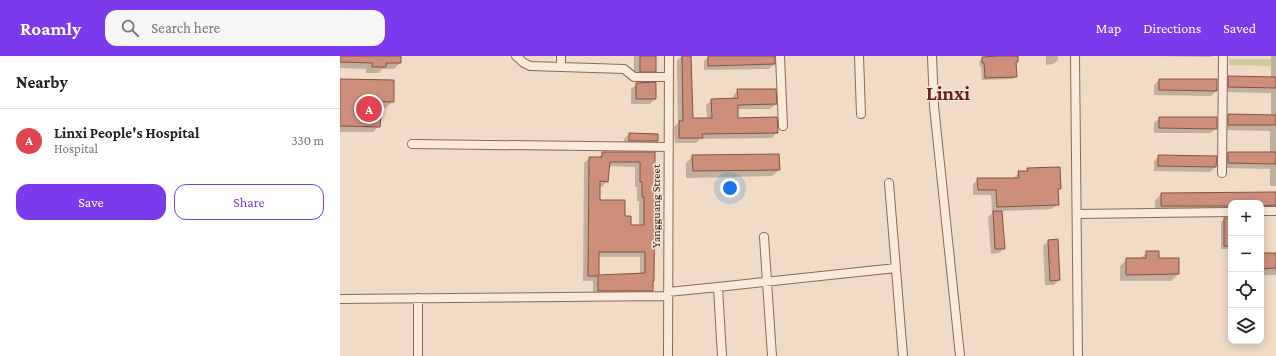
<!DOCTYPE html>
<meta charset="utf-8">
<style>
body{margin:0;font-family:"Crimson Pro",serif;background:#f6f6f6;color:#222}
.controls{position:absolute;right:12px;bottom:12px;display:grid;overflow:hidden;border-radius:8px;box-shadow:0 2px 10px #0003}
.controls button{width:36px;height:36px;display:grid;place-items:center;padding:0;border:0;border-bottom:1px solid #e0e0e0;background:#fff;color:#222;font:20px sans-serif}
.you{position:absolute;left:390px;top:132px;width:14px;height:14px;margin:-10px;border:3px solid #fff;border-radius:50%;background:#1a73e8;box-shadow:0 0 0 6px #1a73e833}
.badge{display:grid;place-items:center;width:26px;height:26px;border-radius:50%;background:#7c3aed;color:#fff;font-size:13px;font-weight:700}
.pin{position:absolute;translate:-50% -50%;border:2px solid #fff;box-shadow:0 1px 4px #0006}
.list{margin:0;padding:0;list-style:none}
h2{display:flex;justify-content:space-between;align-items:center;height:52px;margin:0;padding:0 16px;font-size:17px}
h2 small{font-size:13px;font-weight:400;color:#767676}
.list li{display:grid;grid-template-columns:26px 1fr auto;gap:12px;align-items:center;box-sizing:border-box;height:64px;padding:0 16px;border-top:1px solid #e0e0e0}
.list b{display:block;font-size:15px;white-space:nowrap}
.list p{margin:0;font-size:13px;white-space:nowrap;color:#767676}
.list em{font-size:13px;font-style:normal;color:#767676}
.actions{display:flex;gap:8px;padding:12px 16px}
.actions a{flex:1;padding:9px 0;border:1px solid #7c3aed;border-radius:12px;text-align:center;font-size:14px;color:#7c3aed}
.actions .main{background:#7c3aed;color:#fff}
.icon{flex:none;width:22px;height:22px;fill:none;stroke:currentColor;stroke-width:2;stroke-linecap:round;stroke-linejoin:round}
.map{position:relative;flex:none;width:936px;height:300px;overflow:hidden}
header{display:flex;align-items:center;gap:24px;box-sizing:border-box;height:56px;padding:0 20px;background:#7c3aed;color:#fff}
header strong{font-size:19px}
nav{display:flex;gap:22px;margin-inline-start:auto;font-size:14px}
.search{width:280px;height:36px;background:#f6f6f6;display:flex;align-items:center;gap:10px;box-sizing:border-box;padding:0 14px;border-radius:12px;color:#767676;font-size:15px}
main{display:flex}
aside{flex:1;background:#fff}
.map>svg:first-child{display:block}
.green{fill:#cdc99a}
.shadow{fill:#0003;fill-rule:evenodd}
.building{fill:#cd8e7c;stroke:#895041;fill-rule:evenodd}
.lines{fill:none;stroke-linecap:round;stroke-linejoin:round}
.minor-casing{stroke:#8a6b5b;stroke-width:10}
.minor{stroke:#f9ead9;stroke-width:8}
.labels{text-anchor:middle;stroke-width:3;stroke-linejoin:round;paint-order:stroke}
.street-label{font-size:12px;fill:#3a271f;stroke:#f6e6d6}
.town-label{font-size:20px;font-weight:bold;fill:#67201f;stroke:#f6e6d6}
</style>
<header>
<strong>Roamly</strong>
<div class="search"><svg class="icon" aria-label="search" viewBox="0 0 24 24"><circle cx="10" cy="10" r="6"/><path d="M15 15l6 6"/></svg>Search here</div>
<nav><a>Map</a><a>Directions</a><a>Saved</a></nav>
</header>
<main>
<aside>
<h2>Nearby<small></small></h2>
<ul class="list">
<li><span class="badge" style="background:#e0444e">A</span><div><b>Linxi People's Hospital</b><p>Hospital</p></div><em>330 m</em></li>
</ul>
<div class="actions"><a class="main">Save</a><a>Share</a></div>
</aside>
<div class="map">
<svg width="936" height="300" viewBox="0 0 936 300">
<rect width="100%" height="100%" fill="#efdbc6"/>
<path class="green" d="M889 3H931V10L889 9Z"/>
<path class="shadow" d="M0 0H60V7L54 13H42L39 17H26V13L0 12Z
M294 0H315V15L308 22H294Z
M342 0H350L352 63H367L366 49 372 44H393V40L398 34 436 48 430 53H397V63L437 76 432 82 360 83 356 87H335L334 71 338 67 337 5Z
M369 0H434V8L429 13 364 14V5Z
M677 0V5L675 7 676 20 673 23 642 24 641 10H640L639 5 643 2Z
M706 0H718V4L713 8 706 9Z
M817 0H872L871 1Z
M931 0H936V130H930V113L882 112V103L888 97H930V75L882 74 883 65 888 59 931 60V37L883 36V27L889 21 931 22Z
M0 24 53 45 46 52 17 51V59L39 70 33 76H0Z
M819 24 876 35 871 40 814 39V29Z
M297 28 315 43 310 48H291V33Z
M820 62 876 72 871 77H814V67Z
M289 78 317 85 311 90H284V83Z
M263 97H314L313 225 312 226V234L307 239 253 240V225H243L244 107 250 102H258ZM268 110 295 111V131H297V145H299V170H290L284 161 259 145V130L262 131 267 125ZM258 201H300V219L258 220Z
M353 100 439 114 432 120 346 122V107Z
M819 100 875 111 870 116 814 115V105Z
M688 113 720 133 717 135 718 148 712 153 661 155 664 192 659 197 651 198 648 161 652 157 651 139H633V128L638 123H674V122L679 116H684Z
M936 137V156H921V147H891V156L815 157V145L821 138Z
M884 163 891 189 888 193H881V167Z
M709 185 719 224 714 229H705L703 190Z
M921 192 922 198H936V219H921Z
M807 196 838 218 831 225H780V210L787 203H800Z
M891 202V219H888V205Z"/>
<path class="building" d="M0 0H61V7H46V11H32V7L0 6Z
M300 0H316V16H300Z
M342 0H351L353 62H372L371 43 398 42 397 33H436L437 48 398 49V62L437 61 438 77 362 78 363 82H339V65H343Z
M368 0H435V8L368 10Z
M658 0H678V6H676L677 21 645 22 644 7H642V1Z
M888 20 936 21V32L888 31Z
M0 23 54 24V46L18 45V58L41 59 40 71 0 70Z
M819 23H877V35L819 34Z
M315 26 316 27V43H296V27Z
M888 58 936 59V69H888Z
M819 61H877V73L819 72Z
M289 77 318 78V85H289Z
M262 96H315L314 225H313V235H258V220H248L249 101H262ZM270 106H300V126H302V141H304V169H291V160H285V144H260V125L268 126ZM259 196H305V217L259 219Z
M888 96H936V108L888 107Z
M439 98 440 114 353 115 352 99Z
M818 99 877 100 876 111 818 110Z
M720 111 721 133H718L719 149 657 151 656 134H638L637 122H679L678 115H688L687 112Z
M936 136V149L921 150V147H891V150H821V137Z
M653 155H662L665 193H655Z
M884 162H891V190H884Z
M718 183 720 224 710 225 708 184Z
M806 195H819V202H839V218L786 219V202H806Z
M921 197H936V212L921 213Z"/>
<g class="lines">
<defs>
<path id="minor" d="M176 0 184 7 190 10 284 13 294 21H329
M221 0V11
M440 0 443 70
M519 0 521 58
M592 0 594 50 620 300
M735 0 738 300
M72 88 329 91
M882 117 883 0
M549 127 563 300
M921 155H936
M737 158 891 156
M424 181 432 300
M378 231 382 300
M328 236 378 231 556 212
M0 243 328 240
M78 300V242
M328 300 329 0"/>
</defs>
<use href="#minor" class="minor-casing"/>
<use href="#minor" class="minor"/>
</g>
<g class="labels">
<g class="street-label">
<text transform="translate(316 150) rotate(-90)" y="4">Yangguang Street</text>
</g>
<g class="town-label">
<text x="608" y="44">Linxi</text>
</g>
</g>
</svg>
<div class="controls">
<button>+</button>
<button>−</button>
<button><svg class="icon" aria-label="locate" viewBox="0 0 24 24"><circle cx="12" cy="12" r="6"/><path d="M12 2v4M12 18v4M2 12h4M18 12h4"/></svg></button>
<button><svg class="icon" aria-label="layers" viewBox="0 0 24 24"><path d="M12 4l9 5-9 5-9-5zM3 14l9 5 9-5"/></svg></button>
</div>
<div class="you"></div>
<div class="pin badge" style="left:29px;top:53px;background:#e0444e">A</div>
</div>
</main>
